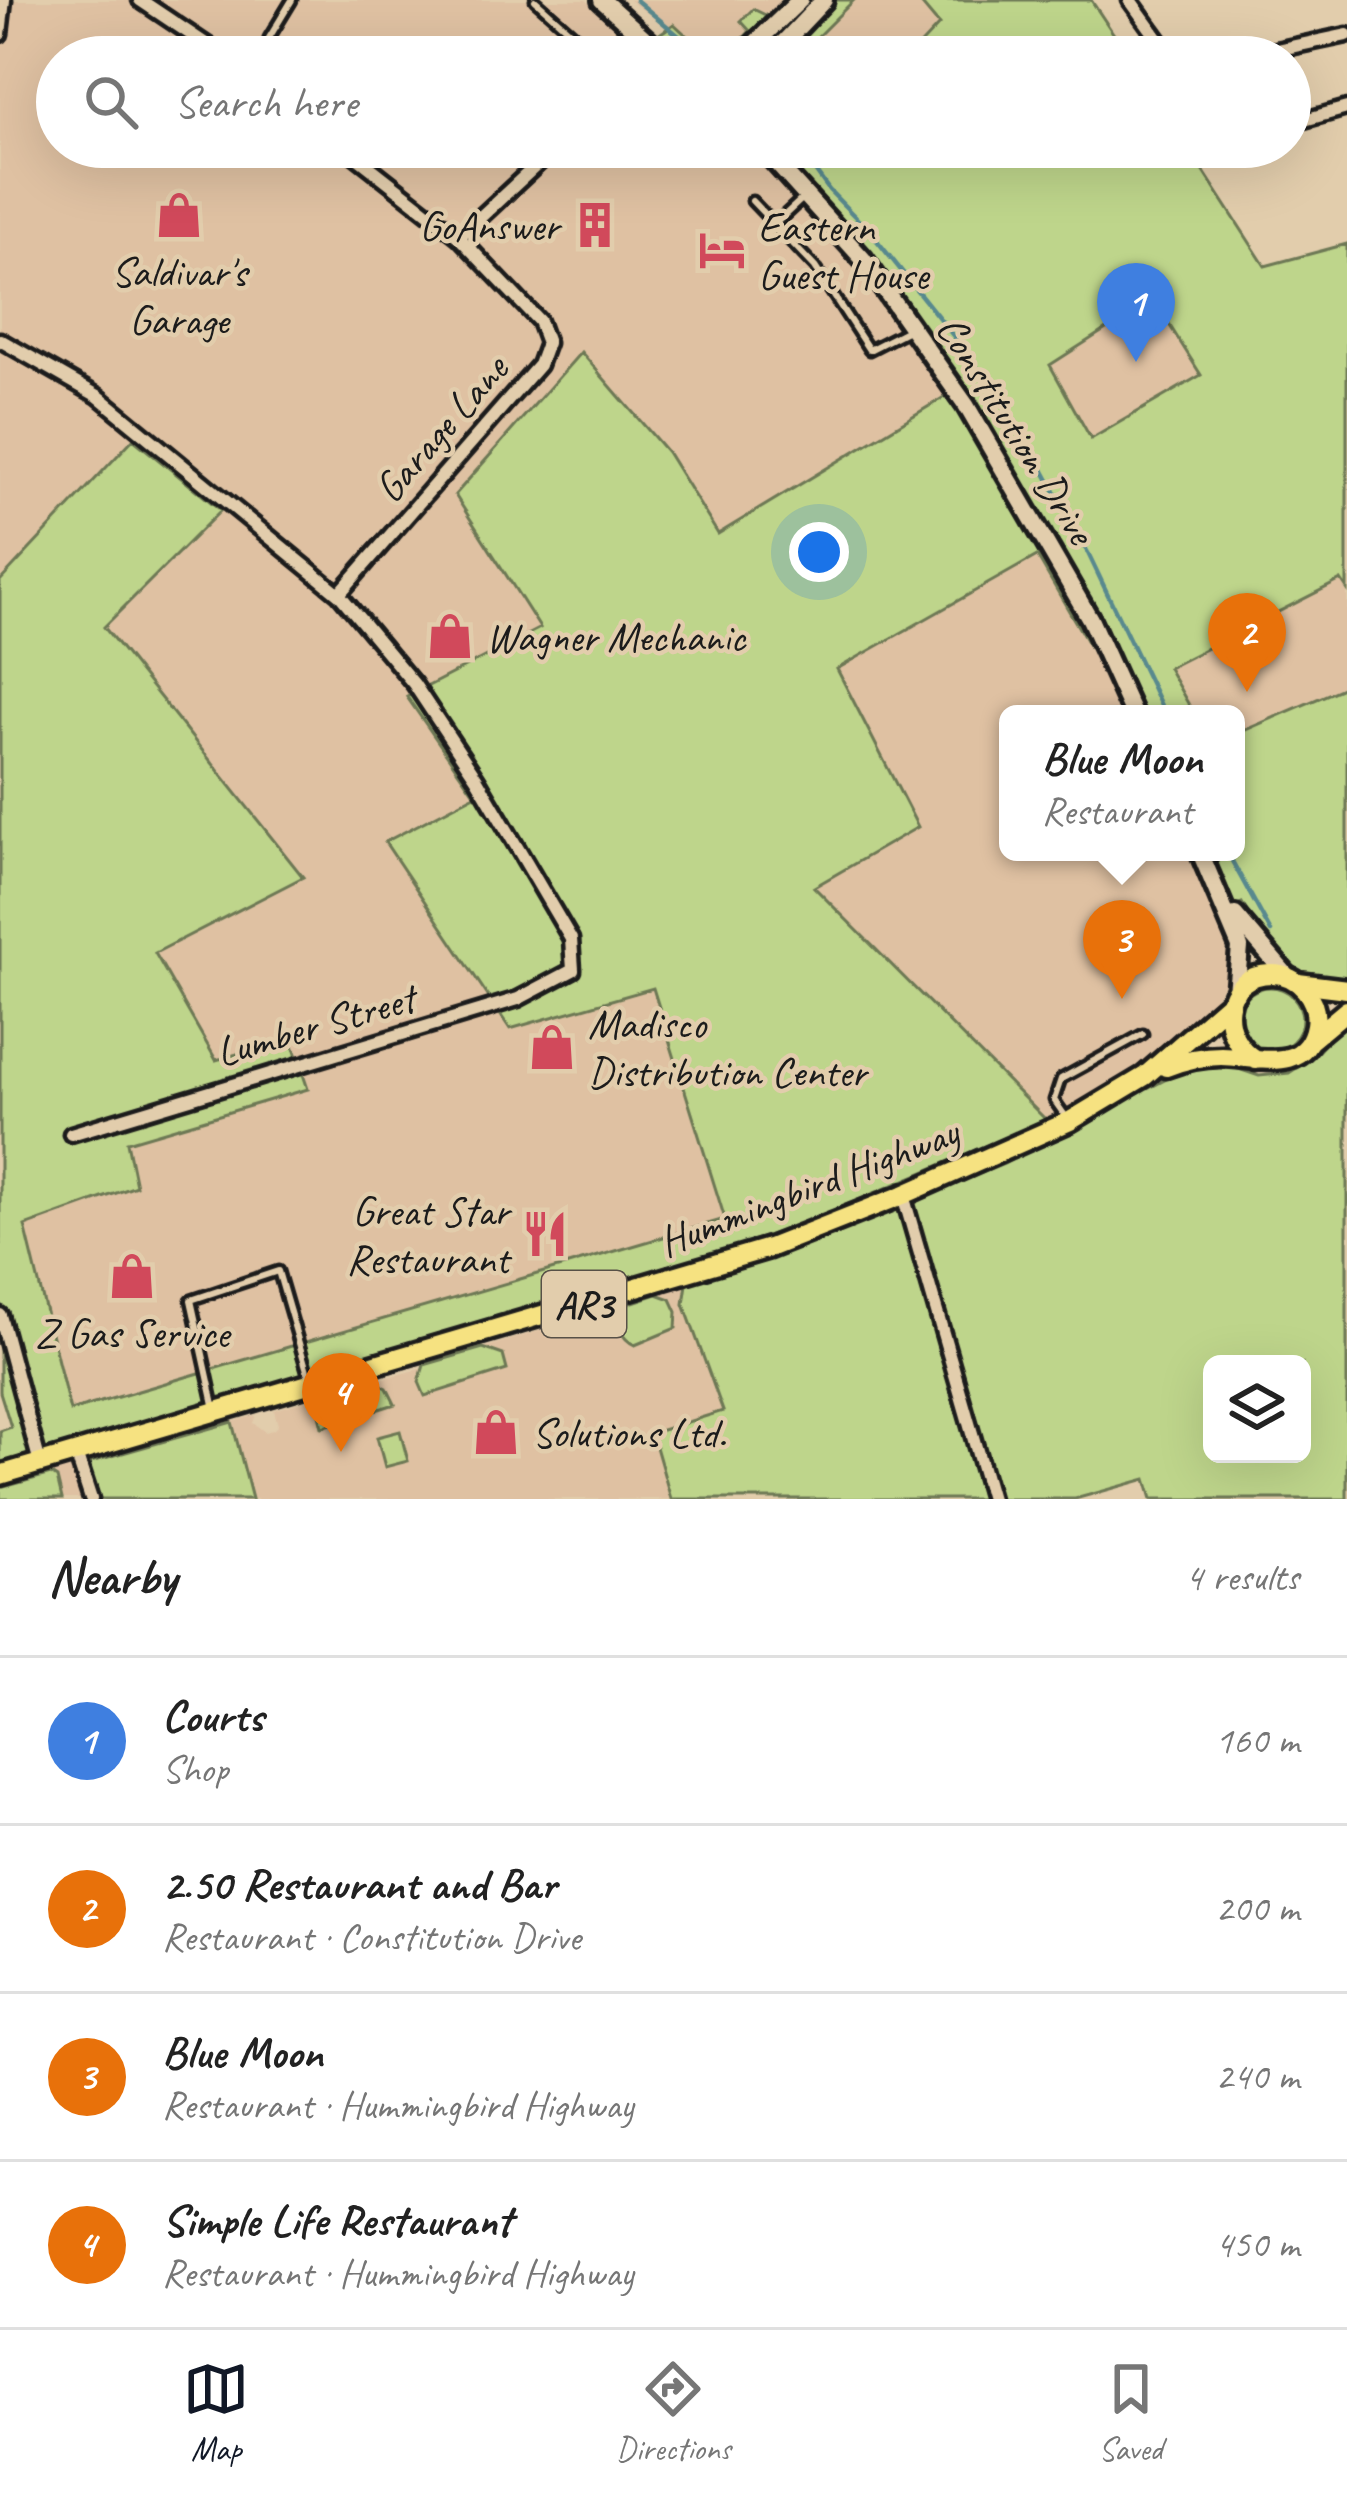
<!DOCTYPE html>
<meta charset="utf-8">
<style>
body{margin:0;font-family:Caveat,sans-serif;background:#f6f6f6;color:#222}
.controls{position:absolute;right:36px;bottom:36px;display:grid;overflow:hidden;border-radius:18px;box-shadow:0 12px 48px #0002}
.controls button{width:108px;height:108px;display:grid;place-items:center;padding:0;border:0;border-bottom:3px solid #e0e0e0;background:#fff;color:#222;font:60px sans-serif}
.you{position:absolute;left:819px;top:552px;width:42px;height:42px;margin:-30px;border:9px solid #fff;border-radius:50%;background:#1a73e8;box-shadow:0 0 0 18px #1a73e833}
.badge{display:grid;place-items:center;width:78px;height:78px;border-radius:50%;background:#111827;color:#fff;font-size:39px;font-weight:700}
.pin{position:absolute;translate:-50% -99px;filter:drop-shadow(0 3px 6px #0008)}
.pin::after{content:'';position:absolute;top:63px;width:42px;height:36px;background:inherit;clip-path:polygon(0 0,100% 0,50% 100%)}
.popup{position:absolute;left:999px;top:705px;width:246px;height:156px;box-sizing:border-box;display:grid;place-content:center;border-radius:18px;background:#fff;filter:drop-shadow(0 3px 9px #0005);font-size:39px;white-space:nowrap;color:#767676}
.popup b{font-size:45px;color:#222}
.popup::after{content:'';position:absolute;left:50%;top:100%;margin-left:-24px;border:24px solid transparent;border-top-color:#fff}
.list{margin:0;padding:0;list-style:none}
h2{display:flex;justify-content:space-between;align-items:center;height:156px;margin:0;padding:0 48px;font-size:51px}
h2 small{font-size:39px;font-weight:400;color:#767676}
.list li{display:grid;grid-template-columns:78px 1fr auto;gap:36px;align-items:center;box-sizing:border-box;height:168px;padding:0 48px;border-top:3px solid #e0e0e0}
.list b{display:block;font-size:45px;white-space:nowrap}
.list p{margin:0;font-size:39px;white-space:nowrap;color:#767676}
.list em{font-size:39px;font-style:normal;color:#767676}
.icon{flex:none;width:66px;height:66px;fill:none;stroke:currentColor;stroke-width:2;stroke-linecap:round;stroke-linejoin:round}
.map{position:relative;flex:none;width:1347px;height:1499px;overflow:hidden}
.search{position:absolute;background:#fff;box-shadow:0 12px 48px #0002;left:36px;right:36px;top:36px;height:132px;display:flex;align-items:center;gap:30px;box-sizing:border-box;padding:0 42px;border-radius:66px;color:#767676;font-size:45px}
.sheet{height:828px;background:#fff}
nav{display:flex;justify-content:space-around;align-items:center;box-sizing:border-box;height:168px;border-top:3px solid #e0e0e0;background:#fff;font-size:33px;color:#767676}
nav a{display:grid;justify-items:center;gap:6px}
nav .on{color:#111827}
.map>svg:first-child{display:block}
.built{fill:#dfc1a2}
.green{fill:#bed58b;stroke:#6d7854;stroke-width:3;fill-rule:evenodd}
.lines{fill:none;stroke-linecap:round;stroke-linejoin:round}
.stream{stroke:#59898e;stroke-width:4.5}
.lane-casing{stroke:#1c1c1c;stroke-width:15}
.street-casing{stroke:#1c1c1c;stroke-width:21}
.secondary-casing{stroke:#1c1c1c;stroke-width:26}
.primary-casing{stroke:#1c1c1c;stroke-width:27}
.lane{stroke:#e2cdac;stroke-width:6}
.street{stroke:#e2cdac;stroke-width:12}
.secondary{stroke:#e2cdac;stroke-width:16}
.primary{stroke:#f6e281;stroke-width:18}
.labels{text-anchor:middle;stroke-width:9;stroke-linejoin:round;paint-order:stroke}
.shield{fill:#e2cdac;stroke:#575147;stroke-width:3}
.shield-label{font-size:39px;font-weight:bold;fill:#1c1c1c}
.poi-label{font-size:42px;fill:#1c1c1c;stroke:#e2cdac;text-anchor:start}
.street-label{font-size:42px;fill:#1c1c1c;stroke:#e2cdac}
</style>
<div class="map">
<svg width="1347" height="1499" viewBox="0 0 1347 1499">
<rect width="100%" height="100%" fill="#e2cdac"/>
<filter id="ink" filterUnits="userSpaceOnUse"><feTurbulence type="fractalNoise" baseFrequency=".00833" numOctaves="2"/><feDisplacementMap in="SourceGraphic" scale="24" xChannelSelector="R" yChannelSelector="G"/><feConvolveMatrix kernelMatrix="1 2 1 2 8 2 1 2 1" color-interpolation-filters="sRGB"/></filter>
<g filter="url(#ink)">
<path class="built" d="M0 0H586L653 57H57V147H745L825 231 895 321 946 396 718 534 667 452 540 628 475 795 386 842 653 987 726 1219 70 1412 25 1226 135 1186 126 1142 307 1089 290 1039 217 1060 154 952 303 876 104 627 221 510 132 439 0 581Z
M629 0H783L765 16 753 9 741 21 750 31 734 49 709 56 674 24 668 28Z
M854 0H918L940 25 909 57H797Z
M1153 299 1201 375 1092 439 1049 365Z
M1037 556 1129 714H1008V852H1194L1232 931 1233 969 1204 1016 1172 1049 1098 1096 1046 1120 813 886 917 827 836 669Z
M1342 579 1347 589V686L1236 734V714H1194L1167 668Z
M687 1284 684 1304 724 1411 653 1433 671 1499H252L232 1422 256 1415 253 1423 265 1432 273 1430 278 1425 274 1410 323 1395 319 1414 322 1426 394 1405 387 1388 372 1381 497 1350 483 1348 618 1307 616 1314 635 1345 676 1328 677 1312 671 1299 657 1294Z
M73 1467 82 1499H62L60 1487 51 1474Z"/>
<path class="green" d="M797 0H854L797 57H664L648 42 674 24 709 56 726 43 737 45 750 31 741 21 753 9 776 20Z
M918 0H1091L1129 57H909L939 25Z
M762 147H1188L1265 266 1347 244V589L1341 580 1168 668 1194 714H1129L1037 556 837 669 918 827 814 887 1046 1120 804 1223 717 1253 0 1463V1431L11 1427 0 1392V581L133 439 221 510 104 627 303 877 155 953 216 1060 291 1039 308 1089 127 1142 136 1186 25 1226 70 1411 725 1219 653 988 510 1029 385 842 475 795 407 697 540 628 455 495 581 352 667 452 718 534 946 396 963 404 904 315ZM1153 299 1201 375 1091 439 1050 365Z
M1347 686V983C1284 974 1273 956 1242 903L1222 912 1194 852H1236V734Z
M1238 1019a32 32 0 1 1 64 0a32 32 0 1 1-64 0Z
M1347 1019V1499H1152L1146 1479 1075 1499H671L652 1433 723 1411 684 1304 687 1284 811 1243 1004 1164 1182 1071 1224 1064 1259 1076 1289 1073 1313 1057ZM1212 1364H1302V1454H1212Z
M657 1294 671 1299 677 1312 676 1328 635 1345C621 1339 614 1322 618 1307Z
M483 1348 503 1355 507 1370 425 1396 419 1382 424 1365Z
M372 1381 387 1388 395 1404 322 1427 319 1414 323 1395Z
M232 1422 252 1499H82L73 1467Z
M400 1431 408 1461 385 1467 377 1437Z
M51 1474 57 1478 62 1499H0V1488Z"/>
<g class="lines">
<path class="stream" d="M636 0 704 57
M798 147 829 190 871 233 968 354 1024 434 1088 553 1165 714
M1227 852 1271 932"/>
<defs>
<path id="lane" d="M535 0 599 57
M269 38 292 0
M752 201 815 267 869 350 910 329
M775 224 803 198
M1068 1120 1054 1100 1061 1079 1143 1034
M215 1409 191 1300 278 1271 310 1381"/>
<path id="street" d="M140 0 225 57
M1130 0 1171 57
M0 34 4 0
M1243 57 1347 35
M1290 124 1347 108
M459 237 556 147
M0 340 98 396 339 594 414 684 477 779 571 939 573 970 518 999 71 1134
M339 594 539 365 547 343 539 321 459 237 344 147
M903 1195 991 1499
M0 1315 40 1463
M76 1453 91 1499"/>
<path id="secondary" d="M602 0 665 57
M741 57 800 0
M770 57 824 0
M762 147 863 259 966 405 1090 619 1133 714
M1200 852 1240 947 1236 993
M1235 915 1288 977"/>
<path id="primary" d="M1298 983 1347 989
M1311 1040 1347 1010
M1166 1067C1184 1060 1202 1056 1221 1056 1255 1056 1306 1076 1315 1025 1317 1012 1313 1000 1305 990 1297 980 1285 974 1272 974 1220 974 1216 1036 1256 1060
M0 1475 769 1248 903 1195 1070 1121 1145 1076 1231 1001"/>
</defs>
<use href="#lane" class="lane-casing"/>
<use href="#street" class="street-casing"/>
<use href="#secondary" class="secondary-casing"/>
<use href="#primary" class="primary-casing"/>
<use href="#lane" class="lane"/>
<use href="#street" class="street"/>
<use href="#secondary" class="secondary"/>
<use href="#primary" class="primary"/>
</g>
</g>
<defs>
<symbol id="shop-bare" viewBox="-9 -9 18 18"><path d="M-5-2.5h2.3a2.7 3.5 0 0 1 5.4 0H5L5.5 6h-11ZM-1.5-2.5h3a1.5 2.3 0 0 0-3 0Z" fill="#d1495b" stroke="#e2cdac" stroke-width="2.5" paint-order="stroke"/></symbol>
<symbol id="building-bare" viewBox="-9 -9 18 18"><path d="M-4-6H4V6H1V3H-1V6H-4ZM-2.5-4.3h1.7v1.8h-1.7ZM.8-4.3h1.7v1.8H.8ZM-2.5-1h1.7V.8h-1.7ZM.8-1h1.7V.8H.8Z" fill="#d1495b" stroke="#e2cdac" stroke-width="2.5" paint-order="stroke"/></symbol>
<symbol id="hotel-bare" viewBox="-9 -9 18 18"><path d="M-6-4.5h1.5V1H6V5H4.5V3h-9V5H-6ZM-4 0a1.8 1.8 0 1 1 3.6 0ZM.5 0V-2.5h3Q6-2.5 6 0Z" fill="#d1495b" stroke="#e2cdac" stroke-width="2.5" paint-order="stroke"/></symbol>
<symbol id="restaurant-bare" viewBox="-9 -9 18 18"><path d="M-5-6h1v4h1v-4h1v4h1v-4h1v5L-1.5 .5V6h-2V.5L-5-1ZM5-6V6H3V1.5H1.5Q1.5-4 5-6Z" fill="#d1495b" stroke="#e2cdac" stroke-width="2.5" paint-order="stroke"/></symbol>
</defs>
<g fill-rule="evenodd">
<use href="#shop-bare" x="146" y="182" width="66" height="66"/>
<use href="#building-bare" x="562" y="192" width="66" height="66"/>
<use href="#hotel-bare" x="689" y="217" width="66" height="66"/>
<use href="#shop-bare" x="417" y="603" width="66" height="66"/>
<use href="#shop-bare" x="519" y="1014" width="66" height="66"/>
<use href="#restaurant-bare" x="512" y="1201" width="66" height="66"/>
<use href="#shop-bare" x="99" y="1243" width="66" height="66"/>
<use href="#shop-bare" x="463" y="1399" width="66" height="66"/>
</g>
<g class="labels">
<rect class="shield" x="542" y="1271" width="84" height="66" rx="9"/>
<g class="shield-label">
<text x="584" y="1318">AR3</text>
</g>
<g class="poi-label">
<text x="559" y="240" text-anchor="end">GoAnswer</text>
<text x="758" y="241">Eastern<tspan x="758" dy="48">Guest House</tspan></text>
<text x="179" y="286" text-anchor="middle">Saldivar's<tspan x="179" dy="48">Garage</tspan></text>
<text x="486" y="651">Wagner Mechanic</text>
<text x="588" y="1038">Madisco<tspan x="588" dy="48">Distribution Center</tspan></text>
<text x="509" y="1225" text-anchor="end">Great Star<tspan x="509" dy="48">Restaurant</tspan></text>
<text x="132" y="1347" text-anchor="middle">Z Gas Service</text>
<text x="532" y="1447">Solutions Ltd.</text>
</g>
<g class="street-label">
<text transform="translate(440 428) rotate(-49)" y="15">Garage Lane</text>
<text transform="translate(1017 429) rotate(58)" y="15">Constitution Drive</text>
<text transform="translate(315 1024) rotate(-16)" y="15">Lumber Street</text>
<text transform="translate(808 1186) rotate(-21)" y="15">Hummingbird Highway</text>
</g>
</g>
</svg>
<div class="controls">
<button><svg class="icon" aria-label="layers" viewBox="0 0 24 24"><path d="M12 4l9 5-9 5-9-5zM3 14l9 5 9-5"/></svg></button>
</div>
<div class="you"></div>
<div class="pin badge" style="left:1136px;top:362px;background:#3f7fe0">1</div>
<div class="pin badge" style="left:1247px;top:692px;background:#e8710a">2</div>
<div class="pin badge" style="left:1122px;top:999px;background:#e8710a">3</div>
<div class="popup"><b>Blue Moon</b>Restaurant</div>
<div class="pin badge" style="left:341px;top:1452px;background:#e8710a">4</div>
<div class="search"><svg class="icon" aria-label="search" viewBox="0 0 24 24"><circle cx="10" cy="10" r="6"/><path d="M15 15l6 6"/></svg>Search here</div>
</div>
<section class="sheet">
<h2>Nearby<small>4 results</small></h2>
<ul class="list">
<li><span class="badge" style="background:#3f7fe0">1</span><div><b>Courts</b><p>Shop</p></div><em>160 m</em></li>
<li><span class="badge" style="background:#e8710a">2</span><div><b>2.50 Restaurant and Bar</b><p>Restaurant · Constitution Drive</p></div><em>200 m</em></li>
<li><span class="badge" style="background:#e8710a">3</span><div><b>Blue Moon</b><p>Restaurant · Hummingbird Highway</p></div><em>240 m</em></li>
<li><span class="badge" style="background:#e8710a">4</span><div><b>Simple Life Restaurant</b><p>Restaurant · Hummingbird Highway</p></div><em>450 m</em></li>
</ul>
</section>
<nav>
<a class="on"><svg class="icon" aria-label="map" viewBox="0 0 24 24"><path d="M3 6l6-2 6 2 6-2v14l-6 2-6-2-6 2zM9 4v14M15 6v14"/></svg>Map</a>
<a><svg class="icon" aria-label="directions" viewBox="0 0 24 24"><path d="M12 3l9 9-9 9-9-9zM9 14v-3h6M13 9l2 2-2 2"/></svg>Directions</a>
<a><svg class="icon" aria-label="saved" viewBox="0 0 24 24"><path d="M7 4h10v16l-5-4-5 4z"/></svg>Saved</a>
</nav>
